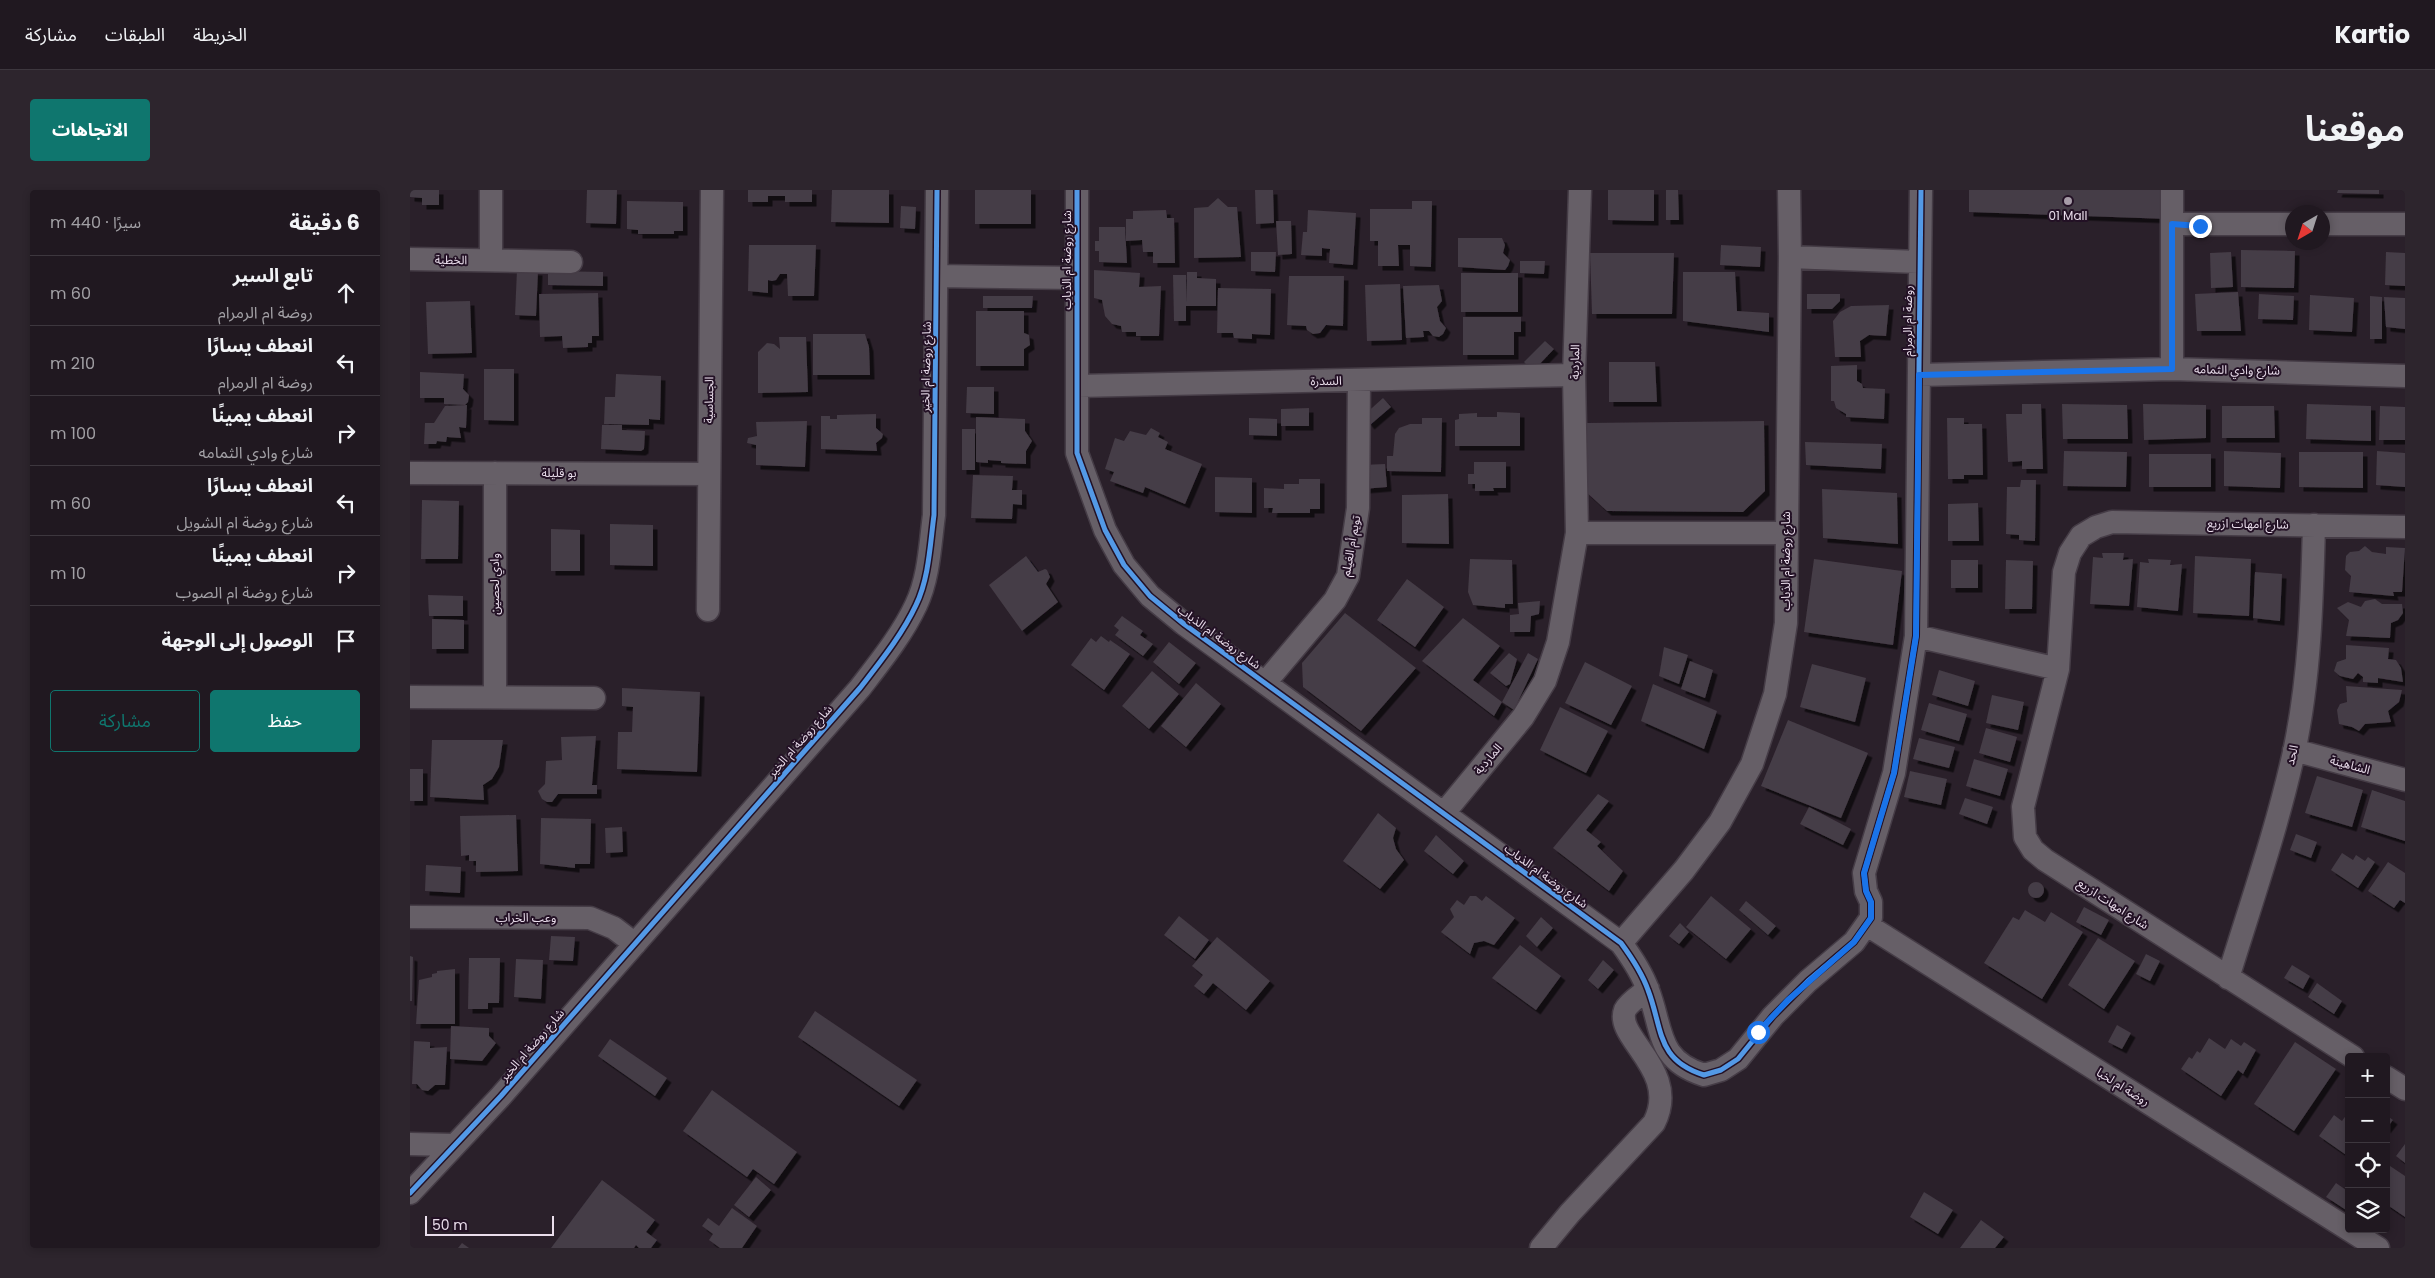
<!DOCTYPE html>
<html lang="ar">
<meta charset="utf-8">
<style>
body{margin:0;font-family:Poppins,"Noto Sans Arabic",sans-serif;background:#2d252d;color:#f1f3f6;direction:rtl}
.controls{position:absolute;right:15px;bottom:15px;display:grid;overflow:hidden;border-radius:5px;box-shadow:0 2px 8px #0003}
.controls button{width:45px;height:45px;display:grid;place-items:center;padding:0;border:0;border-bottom:1px solid #3d373e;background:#201820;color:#f1f3f6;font:25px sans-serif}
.compass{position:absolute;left:1875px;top:15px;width:45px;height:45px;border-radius:50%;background:#201820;box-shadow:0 2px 8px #0003;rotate:219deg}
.scale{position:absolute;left:15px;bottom:12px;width:129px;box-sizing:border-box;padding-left:5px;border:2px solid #eadeec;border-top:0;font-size:14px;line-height:18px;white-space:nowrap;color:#eadeec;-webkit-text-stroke:4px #231125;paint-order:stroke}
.stop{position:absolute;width:15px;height:15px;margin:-11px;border:4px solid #1a73e8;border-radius:50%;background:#fff}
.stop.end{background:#1a73e8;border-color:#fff;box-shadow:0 1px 5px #0008}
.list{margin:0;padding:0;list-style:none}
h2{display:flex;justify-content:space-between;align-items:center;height:65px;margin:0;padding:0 20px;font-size:21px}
h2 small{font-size:16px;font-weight:400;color:#a2a0a5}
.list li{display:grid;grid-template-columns:32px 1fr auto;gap:15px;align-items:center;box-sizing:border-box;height:70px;padding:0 20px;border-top:1px solid #3d373e}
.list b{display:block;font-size:19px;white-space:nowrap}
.list p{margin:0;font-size:16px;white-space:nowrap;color:#a2a0a5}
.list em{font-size:16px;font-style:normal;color:#a2a0a5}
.actions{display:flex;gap:10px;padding:15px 20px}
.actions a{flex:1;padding:11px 0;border:1px solid #0f766e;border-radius:5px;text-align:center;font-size:18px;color:#0f766e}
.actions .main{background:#0f766e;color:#fff}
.icon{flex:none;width:28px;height:28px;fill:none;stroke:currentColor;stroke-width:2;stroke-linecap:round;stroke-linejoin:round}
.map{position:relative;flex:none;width:1995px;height:1058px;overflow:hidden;direction:ltr;border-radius:5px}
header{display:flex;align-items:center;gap:30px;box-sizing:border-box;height:70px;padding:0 25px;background:#201820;border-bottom:1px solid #3d373e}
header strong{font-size:24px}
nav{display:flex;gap:28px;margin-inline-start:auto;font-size:18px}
.intro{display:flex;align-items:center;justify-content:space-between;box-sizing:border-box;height:120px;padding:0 30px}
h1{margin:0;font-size:35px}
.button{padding:12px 22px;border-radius:5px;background:#0f766e;color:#fff;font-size:18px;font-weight:700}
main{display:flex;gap:30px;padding:0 30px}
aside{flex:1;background:#201820;border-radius:5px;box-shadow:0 2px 8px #0003}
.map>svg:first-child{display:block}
.building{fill:#453c46;filter:url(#shadow)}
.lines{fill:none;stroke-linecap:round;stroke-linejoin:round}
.minor-casing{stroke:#453c46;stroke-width:25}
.minor{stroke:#665f67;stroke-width:22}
.cycleway-casing{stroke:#231125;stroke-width:8}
.cycleway{stroke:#5399e6;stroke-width:5}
.route{stroke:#1a73e8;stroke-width:6}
.poi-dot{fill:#a79ca8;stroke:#231125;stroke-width:2}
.labels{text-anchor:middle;stroke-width:4;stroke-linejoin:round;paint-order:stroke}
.poi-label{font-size:12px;fill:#eadeec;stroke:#231125}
.street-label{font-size:12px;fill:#eadeec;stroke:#231125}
</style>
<header>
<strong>Kartio</strong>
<nav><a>الخريطة</a><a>الطبقات</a><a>مشاركة</a></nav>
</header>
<div class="intro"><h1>موقعنا</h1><a class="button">الاتجاهات</a></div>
<main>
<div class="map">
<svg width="1995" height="1058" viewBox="0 0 1995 1058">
<defs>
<filter id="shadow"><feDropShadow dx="4.5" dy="4.5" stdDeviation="0" flood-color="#0009"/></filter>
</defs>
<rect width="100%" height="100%" fill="#2a202a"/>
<path class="building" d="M0 0H29V15H12V8L0 7Z
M177 0H207L206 34 176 33Z
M338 0H402V12H375V6H358V12H338Z
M422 0H479V33L421 32Z
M565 0H621V34H565Z
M845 0H863L864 33 846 34Z
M1198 0H1244V31L1198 30Z
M1256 0H1268L1269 30H1256Z
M1559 0H1757L1759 29 1559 22Z
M1928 0H1969V4L1927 3Z
M808 8 818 17H827L831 67 784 68V18L798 17Z
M217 11 273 12V41H264V44H228V40L217 39Z
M1002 11H1022L1021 77 1000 76V55H988L989 76H968V51H960V19H1002Z
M491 16 506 17 505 39 490 38Z
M756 20 757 28H764L765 73H743V62H733L732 50 716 51V29H723V21Z
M898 20 946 23 943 75 919 73 920 59 912 58V66L891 65 893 42H897Z
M866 31H881L882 64 868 65Z
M689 37H715L717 73 689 72V61H685V51H689Z
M1048 48H1092L1095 55 1093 63 1100 70 1098 76 1095 80 1048 77Z
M339 55H406L404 106H378L377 84H370L366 90 362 91 358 90V103L338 101Z
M1311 55 1351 57 1350 77 1310 75Z
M1831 60 1885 61 1884 98 1831 97Z
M841 62H866L865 82 841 81Z
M1821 62 1823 97 1801 98 1800 63Z
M1976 62 1995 63V96L1975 95Z
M1180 63H1264L1262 124H1182Z
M1110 71H1135L1134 84 1110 83Z
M107 80 128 81 126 126 105 125Z
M684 80 730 83 729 97 751 96 749 146H726V142H712L711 136 702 134 695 126 692 110 684 108Z
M138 81 193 82V96L138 95Z
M777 82H787V88L806 89V116H776V131H764L763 85H776L777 113Z
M1273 82H1325L1327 121 1359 123V142L1273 131Z
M1051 83H1108V122H1051Z
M879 86H934L933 136 916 135 910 143 903 144 897 140 896 136 877 135Z
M990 94 992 150 957 151 955 95Z
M1029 95 1032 111 1027 117 1030 131 1036 138 1033 144 1029 147 1023 146 1019 141H1013L1014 147 996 148 993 96Z
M808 98 861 99 860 145 842 144V149L824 148 823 143H807Z
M1828 102 1831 141H1787L1785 104Z
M188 103 189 146H182V153H178V157L153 158 152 146 130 147 129 104Z
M1397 104H1430V111L1422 119H1397Z
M1849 104 1884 106 1883 130 1848 129Z
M1900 105 1944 108 1942 142 1899 140Z
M573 106H623L622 118H573Z
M1960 106 1972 107V149H1960Z
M1974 107 1995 108V139L1976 137Z
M60 111 62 163 18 164 16 112Z
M1479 115 1476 146 1459 145 1450 151 1451 167H1425L1423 131 1430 122 1441 116Z
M566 121H614V143L619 145 620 155 614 159V176H566Z
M1053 127H1111V142H1104V165H1053Z
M403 144H455L459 157 460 185H403Z
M369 147H396L398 202 348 203V162L357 153 364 154 370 159Z
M1135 151 1144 159 1123 181 1114 172Z
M1199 172H1245L1247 212H1199Z
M1447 175V191L1452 194 1453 198 1475 199 1474 229 1436 227V224L1426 218 1424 211H1421V176Z
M74 179H104V231L74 230Z
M10 182 54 184 53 199 59 205 58 212 55 215 34 214V208H10Z
M206 184 251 186 250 230 239 229V235L194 234 195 207H205Z
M557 197H584V224L556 223Z
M973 208 981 217 960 235 953 226Z
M1612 214H1631L1633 279H1612V271L1598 272 1596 224H1612Z
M1652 214 1717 215 1718 249H1653Z
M1733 214 1796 215V248L1734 250Z
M1897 214 1961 216V251L1896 249Z
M57 215 56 238 49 237 51 248 37 247 36 252 27 251 26 254H14L15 233H24L35 216Z
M1812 216H1864L1865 248H1812Z
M1970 216 1995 217V250H1969Z
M899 218V236H871V219Z
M1087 222 1110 223V256H1045V230L1049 229V224L1067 223V227H1087Z
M466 224V238L473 244 472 248 466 253 467 261 411 259V226H420V229H427V225Z
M566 227 615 229V241L622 251 616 261V274L591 273V271L578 270V273L566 272Z
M839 228 867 229V246L839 245Z
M1012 228H1032L1031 282 977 281V266H983L985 244 989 238 1000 234H1012Z
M1537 228H1554V234H1572L1573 285H1554V289H1538Z
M397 231 395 277 346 275V255L337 253 338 248 347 246 346 232Z
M1354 231 1355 301 1333 322 1197 321 1175 301 1177 233Z
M192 235H212V240L235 241 234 259 231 261 191 259Z
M741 238 750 243 748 247 758 252 755 259 792 274 775 314 735 297 733 303 700 291 704 282 695 279 705 248 714 251 720 241 736 245Z
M552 239H565V280H552Z
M1395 252 1472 254 1471 279 1396 275Z
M1654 261 1717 262 1716 297 1653 296Z
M1814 261 1871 263 1870 298 1814 296Z
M1967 261 1995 263V297L1966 295Z
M1889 262H1953V298L1889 297Z
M1739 264H1801V297H1739Z
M1064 272H1096V298H1083L1084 301H1065V294H1058V284H1064Z
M975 274 977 297 953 299 952 275Z
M563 285 603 286 602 300H612V315L603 314 602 329 561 328Z
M805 287 842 288V323L805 322Z
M889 289H910V319H900V323H862L863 318H854V298L874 299V294H889Z
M1611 290H1626L1625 351 1609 350V345L1596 344 1597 297H1610Z
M1412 299 1487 303 1488 354 1413 348Z
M1038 304 1039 354 992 353V305Z
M12 310 49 311 48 369H11Z
M1568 313 1569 351H1538V314Z
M200 334 243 335V376L200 375Z
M141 339 170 340V381H141Z
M1955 356 1962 362 1976 364V357L1995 358 1992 402H1983L1984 406 1939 402 1941 386 1935 380 1936 366 1940 362 1949 361Z
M1692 363H1714L1713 370 1723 369 1719 416 1680 414 1683 367 1693 368Z
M616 366 628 382 635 379 637 380 640 387 636 394 648 412 612 441 579 395Z
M1785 366 1841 369 1839 426 1783 423Z
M1060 369 1102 370 1103 414H1095V418L1063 415 1058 402Z
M1404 369 1492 381 1483 455 1394 442Z
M1738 369 1761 370 1760 375 1772 374 1768 421 1727 417 1730 372 1739 373Z
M1541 370H1568V398H1541Z
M1596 370 1623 371 1622 419H1595Z
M1845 382 1872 384 1870 431 1843 428Z
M997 389 1034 417 1005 457 967 430Z
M18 405 53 406V426H19Z
M1965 409 1972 414H1992L1993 423 1988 430 1981 433 1980 448 1936 446 1939 430 1927 418 1938 412 1951 417 1955 411Z
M1130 411 1129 424 1121 426 1120 442H1100V425L1109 424 1108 413Z
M935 423 1006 478 951 541 893 497 892 473Z
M712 426 733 441 730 445 743 454 733 466 705 445 709 440 704 436Z
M1053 428 1090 456 1063 490 1092 512 1084 526 1012 471Z
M22 429 54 430V459H22Z
M691 446 699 452 700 450 720 464 694 500 661 475 681 448 686 452Z
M759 452 786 473 769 494 743 472Z
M1936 455 1979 458 1978 469 1986 470 1991 478 1993 492 1968 488V493L1953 492V487L1948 483 1943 489 1930 486 1924 481 1927 472 1936 469Z
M1254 457 1278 465 1269 494 1249 486Z
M1099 463 1107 469 1100 494 1096 496 1080 483Z
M1118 463 1128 469 1104 520 1092 512Z
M1280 471 1303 480 1295 508 1271 499Z
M1175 472 1222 496 1201 535 1155 513Z
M1402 474 1456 488 1445 532 1390 517Z
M1529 480 1565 491 1558 516 1522 505Z
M742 481 769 504 739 539 712 516Z
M786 493 811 514 776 557 751 536Z
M1243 494 1307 521 1294 559 1231 531Z
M1936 496 1992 500 1989 512 1978 521 1981 532 1955 534 1949 541 1942 537 1929 534 1927 520 1930 514 1937 512Z
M212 498 290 502 287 582 207 579 208 542H222L223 517 212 516Z
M1582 505 1614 512 1608 540 1576 533Z
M1519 513 1557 524 1549 551 1511 540Z
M1150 517 1198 541 1176 583 1130 560Z
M1378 530 1458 563 1431 628 1351 596Z
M1576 538 1607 547 1600 572 1569 563Z
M186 546 182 595H187V604H148L142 612H137L132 609 128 601 135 594 136 571 152 570 151 547Z
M1509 548 1545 557 1539 578 1503 569Z
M22 550H93L89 577 82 589 73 595 74 610 20 607Z
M1564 569 1598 579 1590 606 1556 596Z
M0 579H13V611H0Z
M1500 581 1537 589 1531 615 1494 607Z
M1907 586 1953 600 1942 637 1895 623Z
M1962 600 1995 611V651L1951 637Z
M1188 604 1199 611 1176 640 1191 652 1187 656 1213 681 1199 701 1143 658Z
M1555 608 1583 617 1577 634 1549 624Z
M1399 617 1441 639 1433 655 1390 634Z
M968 623 986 638 983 648 986 659 994 670 970 699 933 671Z
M106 625 108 681 66 682V671H59V665L51 666 50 626Z
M131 628 181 629 180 674H165V678L130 674Z
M212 637 213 662 196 663 195 638Z
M1886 644 1907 652 1901 668 1880 660Z
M1026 645 1054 671 1043 684 1014 661Z
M1932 663 1943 670 1946 665 1955 671 1958 667 1965 672 1948 698 1921 680Z
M1978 672 1995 683V713L1990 710 1984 718 1958 701Z
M16 675 51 677 50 703 15 701Z
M1618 700a8 8 0 1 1 16 0a8 8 0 1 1-16 0Z
M1060 706H1066L1072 711 1076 706 1105 728 1084 755 1074 751 1064 753 1060 764 1031 742 1044 727 1040 719 1047 710 1054 715Z
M1301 706 1341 739 1316 769 1276 737Z
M1336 711 1366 736 1358 745 1329 720Z
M1674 717 1699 730 1691 745 1666 732Z
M1615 720 1635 732 1641 722 1673 742 1632 809 1574 773 1603 727 1609 730Z
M769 726 799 750 785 769 754 745Z
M1131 727 1143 738 1127 757 1116 746Z
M1270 733 1279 742 1269 754 1259 746Z
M141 746 165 747 163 771 139 770Z
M807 747 860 791 836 820 803 793 794 804 784 796 793 785 782 776Z
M1688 748 1725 771 1694 819 1658 795Z
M1110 755 1151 786 1126 820 1082 788Z
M1736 764 1750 771 1740 791 1726 784Z
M0 766 3 767 2 811H0Z
M59 768H90L89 813H78V819H58Z
M106 769 133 770 131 809 104 807Z
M1193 770 1204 780 1188 799 1178 790Z
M1882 775 1900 786 1893 799 1874 788Z
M45 779V834H6L9 790 22 787V784L27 783V781Z
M1907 793 1932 811 1924 824 1898 807Z
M405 821 507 890 489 916 388 847Z
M1707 835 1721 843 1712 859 1698 852Z
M41 836 79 838V846L86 853 72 871 40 869Z
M1799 848 1815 859 1821 849 1831 856 1834 852 1846 860 1833 884 1828 880 1811 906 1771 879 1779 867 1782 869 1787 861 1790 863Z
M200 849 257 888 245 906 188 866Z
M4 851 20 852V858L37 857 35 895H25L18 901 12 900 7 894H2Z
M1885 852 1926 879 1884 941 1844 914Z
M302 900 387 962 364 994 343 979 337 987 273 941Z
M1939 921V967L1909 946 1924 925 1932 931Z
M1976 925 1983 930 1976 939Z
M1995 954V973L1986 966Z
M1980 976 1995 986V1027L1976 1014V981Z
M346 987 361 1000 339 1027 324 1015Z
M192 990 245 1030 236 1042 247 1050 241 1058H229L226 1055 224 1058H141Z
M1926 993 1939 1002V1022L1916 1007Z
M1514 1002 1543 1020 1528 1044 1500 1027Z
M322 1018 347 1036 332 1058H310L299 1050 303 1044 292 1036 298 1028 309 1036Z
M1571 1030 1594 1047 1585 1058H1550Z
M52 1053 59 1058H48Z"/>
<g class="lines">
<defs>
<path id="minor" d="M81 0V70
M667 0V263L695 340 714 375 740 406 774 434 1211 753C1222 768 1232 783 1238 800 1253 839 1246 870 1294 885L1311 880 1328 869 1363 826 1398 791 1444 752 1461 728V712L1456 701 1454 683 1484 583 1506 446 1511 0
M1762 0V179
M1762 34H1882
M1912 34H1995
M1380 67 1508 72
M0 69 161 72
M527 86 667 88
M1509 185 1762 179 1995 186
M667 196 1164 185
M0 283 298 284
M1167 343H1376
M298 420 302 0
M1506 446 1648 479
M855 493 925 410 938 386 948 318 949 190
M85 506V283
M0 507 184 508
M1884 560 1995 590
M1034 623 1113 527 1135 491 1148 452 1167 343 1164 185 1170 0
M0 727 180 728 204 738 225 754
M1457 735 1968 1058
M1211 753 1274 680 1310 632 1342 574 1365 504 1376 433 1380 67 1379 0
M1818 788C1841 713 1867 639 1884 562 1900 487 1902 411 1904 335
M1943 867 1635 670 1623 660 1615 647 1613 617 1648 479 1654 382 1660 363 1671 346 1686 337 1702 332 1995 337
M1976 887 1995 899
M0 954 43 955
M0 1003 91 906 450 498C470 472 492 445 506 415 519 388 520 355 524 325L527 0
M1131 1058 1160 1023 1244 933C1271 880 1204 848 1215 820 1219 812 1231 805 1238 799"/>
</defs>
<use href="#minor" class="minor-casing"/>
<use href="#minor" class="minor"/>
<defs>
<path id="cycleway" d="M667 0V263L695 340 714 375 740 406 774 434 1211 753C1222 768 1232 783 1238 800 1253 839 1246 870 1294 885L1311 880 1328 869 1363 826 1398 791 1444 752 1461 728V712L1456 701 1454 683 1484 583 1506 446 1511 0
M0 1003 91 906 450 498C470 472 492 445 506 415 519 388 520 355 524 325L527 0"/>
</defs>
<use href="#cycleway" class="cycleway-casing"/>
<use href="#cycleway" class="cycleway"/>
</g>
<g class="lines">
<path class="route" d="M1348 842 1378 810 1444 752 1461 728V712L1456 701 1454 683 1484 583 1506 446 1509 185 1762 179V34L1790 36"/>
</g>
<circle class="poi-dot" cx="1658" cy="11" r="5"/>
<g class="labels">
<g class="poi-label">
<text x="1658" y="30">01 Mall</text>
</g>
<g class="street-label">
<text transform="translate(41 70) rotate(1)" y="4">الخطية</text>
<text transform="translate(657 70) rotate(-90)" y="4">شارع روضة ام الذياب</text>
<text transform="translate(1498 131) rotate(-90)" y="4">روضة ام الرمرام</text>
<text transform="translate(1165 172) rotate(-89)" y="4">الماردية</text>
<text transform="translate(516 177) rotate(-89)" y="4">شارع روضة ام الخير</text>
<text transform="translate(1827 180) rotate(1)" y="4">شارع وادي الثمامه</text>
<text transform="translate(916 191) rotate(-1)" y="4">السدرة</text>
<text transform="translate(299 210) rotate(-89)" y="4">الجساسية</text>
<text x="149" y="287">بو قليلة</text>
<text transform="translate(1838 334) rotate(1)" y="4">شارع امهات ازريع</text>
<text transform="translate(941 356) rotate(-80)" y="4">تويم أم الغيلم</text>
<text transform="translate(1376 371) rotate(-90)" y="4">شارع روضة ام الذياب</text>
<text transform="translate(85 394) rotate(-90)" y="4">وادي لحصين</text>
<text transform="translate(809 447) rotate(36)" y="4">شارع روضة ام الذياب</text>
<text transform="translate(390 551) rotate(-49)" y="4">شارع روضة ام الخير</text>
<text transform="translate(1882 565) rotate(-78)" y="4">الحد</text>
<text transform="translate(1078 569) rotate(-50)" y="4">الماردية</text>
<text transform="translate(1940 575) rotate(15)" y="4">الشاهينة</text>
<text transform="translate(1136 686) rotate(36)" y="4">شارع روضة ام الذياب</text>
<text transform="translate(1703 714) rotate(33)" y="4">شارع امهات ازريع</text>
<text x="116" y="732">وعب الخراب</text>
<text transform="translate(122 855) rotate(-49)" y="4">شارع روضة ام الخير</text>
<text transform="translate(1713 897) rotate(32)" y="4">روضة ام لخبا</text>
</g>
</g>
</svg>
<div class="controls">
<button>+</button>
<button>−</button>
<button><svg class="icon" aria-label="locate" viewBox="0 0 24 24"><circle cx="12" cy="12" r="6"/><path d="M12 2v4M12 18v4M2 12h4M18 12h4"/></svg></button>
<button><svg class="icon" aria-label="layers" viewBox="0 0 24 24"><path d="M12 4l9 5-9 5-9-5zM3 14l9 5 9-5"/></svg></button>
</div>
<svg class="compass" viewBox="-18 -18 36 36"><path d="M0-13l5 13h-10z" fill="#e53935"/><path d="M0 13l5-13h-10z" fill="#a2a0a5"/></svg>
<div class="scale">50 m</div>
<div class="stop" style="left:1348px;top:842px"></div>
<div class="stop end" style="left:1790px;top:36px"></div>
</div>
<aside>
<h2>6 دقيقة<small>سيرًا · 440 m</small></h2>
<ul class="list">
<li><svg class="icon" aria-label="ahead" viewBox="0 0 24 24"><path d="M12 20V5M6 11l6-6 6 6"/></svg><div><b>تابع السير</b><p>روضة ام الرمرام</p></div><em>60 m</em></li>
<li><svg class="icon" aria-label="left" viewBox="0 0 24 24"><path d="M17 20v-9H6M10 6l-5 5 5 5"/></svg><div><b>انعطف يسارًا</b><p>روضة ام الرمرام</p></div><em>210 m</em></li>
<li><svg class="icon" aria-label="right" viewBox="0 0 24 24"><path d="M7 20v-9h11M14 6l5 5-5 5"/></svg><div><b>انعطف يمينًا</b><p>شارع وادي الثمامه</p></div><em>100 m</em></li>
<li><svg class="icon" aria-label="left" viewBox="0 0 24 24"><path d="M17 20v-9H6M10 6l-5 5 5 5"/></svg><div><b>انعطف يسارًا</b><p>شارع روضة ام الشويل</p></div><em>60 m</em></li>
<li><svg class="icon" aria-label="right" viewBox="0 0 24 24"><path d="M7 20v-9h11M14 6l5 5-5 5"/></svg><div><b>انعطف يمينًا</b><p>شارع روضة ام الصوب</p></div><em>10 m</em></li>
<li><svg class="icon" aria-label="arrive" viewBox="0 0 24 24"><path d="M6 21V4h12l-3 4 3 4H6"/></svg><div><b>الوصول إلى الوجهة</b></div></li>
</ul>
<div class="actions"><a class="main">حفظ</a><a>مشاركة</a></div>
</aside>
</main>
